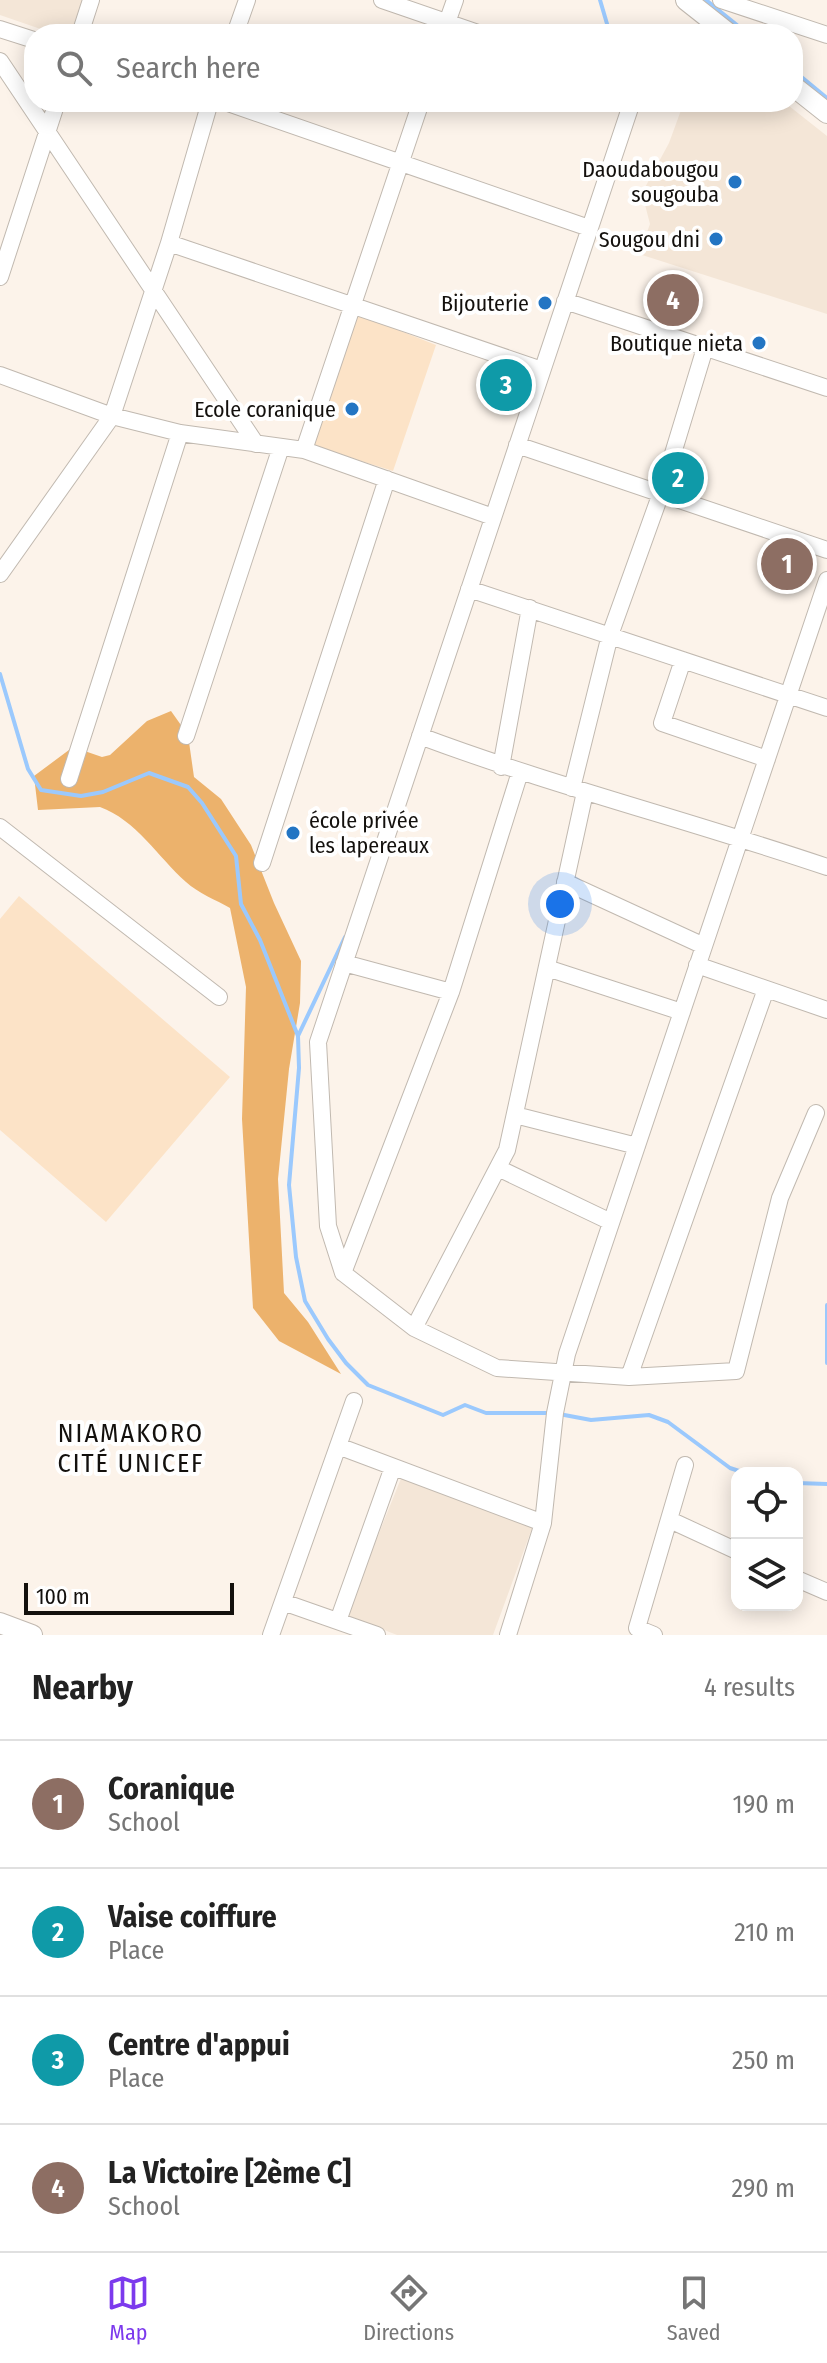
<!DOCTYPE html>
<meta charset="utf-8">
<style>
body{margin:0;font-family:"Fira Sans Condensed",sans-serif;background:#f2f2f2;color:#222}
.controls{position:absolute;right:24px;bottom:24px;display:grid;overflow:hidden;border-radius:16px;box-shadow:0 4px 20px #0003}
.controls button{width:72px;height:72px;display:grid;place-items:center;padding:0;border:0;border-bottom:2px solid #e0e0e0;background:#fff;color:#222;font:40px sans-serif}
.scale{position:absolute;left:24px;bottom:20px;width:210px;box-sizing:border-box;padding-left:8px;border:4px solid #13100d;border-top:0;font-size:22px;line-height:28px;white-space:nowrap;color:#13100d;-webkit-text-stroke:6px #fff;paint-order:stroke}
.you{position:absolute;left:560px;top:904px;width:28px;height:28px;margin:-20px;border:6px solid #fff;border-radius:50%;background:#1a73e8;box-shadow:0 0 0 12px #1a73e833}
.badge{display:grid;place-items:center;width:52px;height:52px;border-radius:50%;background:#7c3aed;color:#fff;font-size:26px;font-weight:700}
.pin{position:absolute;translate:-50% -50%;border:4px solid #fff;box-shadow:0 2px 8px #0006}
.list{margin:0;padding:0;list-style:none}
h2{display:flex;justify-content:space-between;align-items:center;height:104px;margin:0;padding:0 32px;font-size:34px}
h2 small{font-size:26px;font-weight:400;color:#767676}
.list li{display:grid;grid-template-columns:52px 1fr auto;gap:24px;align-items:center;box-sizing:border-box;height:128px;padding:0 32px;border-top:2px solid #e0e0e0}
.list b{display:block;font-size:30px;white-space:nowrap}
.list p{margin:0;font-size:26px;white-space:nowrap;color:#767676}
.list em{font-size:26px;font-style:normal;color:#767676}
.icon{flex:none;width:44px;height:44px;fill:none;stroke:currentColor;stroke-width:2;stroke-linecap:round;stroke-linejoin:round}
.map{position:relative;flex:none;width:827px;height:1635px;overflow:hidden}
.search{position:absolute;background:#fff;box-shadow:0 4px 20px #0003;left:24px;right:24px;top:24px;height:88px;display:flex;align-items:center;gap:20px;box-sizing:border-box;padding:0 28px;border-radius:32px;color:#767676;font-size:30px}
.sheet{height:616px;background:#fff}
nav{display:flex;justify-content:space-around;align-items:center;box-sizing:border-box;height:112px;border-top:2px solid #e0e0e0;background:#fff;font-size:22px;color:#767676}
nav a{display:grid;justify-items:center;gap:4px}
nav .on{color:#7c3aed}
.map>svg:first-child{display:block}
.built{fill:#f4e6d7}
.green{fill:#fce3c7}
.forest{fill:#ecb26c}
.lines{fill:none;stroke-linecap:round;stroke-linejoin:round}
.stream{stroke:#9bc9fd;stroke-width:4}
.minor-casing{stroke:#c1b9b0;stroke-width:18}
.tertiary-casing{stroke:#c1b9b0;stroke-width:22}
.minor{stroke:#fff;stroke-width:16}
.tertiary{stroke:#fff;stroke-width:20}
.poi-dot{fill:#2375c3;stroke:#fff;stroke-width:3}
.labels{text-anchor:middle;stroke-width:8;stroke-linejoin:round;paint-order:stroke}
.poi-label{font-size:22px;fill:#13100d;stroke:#fff;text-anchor:end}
.quarter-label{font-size:26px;letter-spacing:2px;fill:#13100d;stroke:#fff}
</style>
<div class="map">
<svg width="827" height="1635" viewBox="0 0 827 1635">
<rect width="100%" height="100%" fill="#fcf3ea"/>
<path class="built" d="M0 0H83L72 34H55L0 15Z
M684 102H784L827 136V314L639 254 650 224 642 193 669 143Z
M402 1476 535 1520 493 1635H397L346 1615Z"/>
<path class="green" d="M355 313 436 345 393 471 310 445Z
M19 896 230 1077 106 1222 0 1130V919Z"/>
<path class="forest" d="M171 711 188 735 194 777 221 799 251 845 274 903 301 961 300 1003 289 1069 278 1179 284 1293 308 1322 341 1374 279 1341 253 1308 242 1119 246 987 230 908C216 900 198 893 186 882 158 857 136 820 100 807L38 810 34 776 73 747 102 757 110 755 147 721Z"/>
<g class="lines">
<path class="stream" d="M600 0 610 34
M706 0 748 34
M793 70 827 98
M0 674 28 769 41 790 81 796 103 792 149 773 188 787 202 803 236 856 241 904 260 940 298 1036 299 1068 289 1185 296 1257 305 1301 328 1339 346 1363 368 1385 443 1415 465 1405 486 1413H551
M298 1036 345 937
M827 1305V1363
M559 1414 591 1420 649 1415 668 1422 730 1468 745 1473
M797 1483 827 1484"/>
<defs>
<path id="minor" d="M382 0 481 34
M721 0 827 35
M0 29 34 40
M80 34 91 0
M235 34 247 0
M443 34 455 0
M0 61 256 444
M225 102 589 228
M632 102 318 1042 328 1226 343 1273 414 1328 497 1368 629 1377 736 1371 780 1198 816 1113
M169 243 542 370
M0 277 57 102
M565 301 827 388
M0 375 112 416 180 433 304 450 493 517
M517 445 827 550
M304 450 421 102
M0 574 112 416 169 243 210 102
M469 589 827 708
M683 660 662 723 767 759
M186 736 281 447
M420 736C553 786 692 821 827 867
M501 767 530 608
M69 779 180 433
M572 788 610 635 661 493 705 348
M0 827 219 997
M262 863 387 479
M565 882 704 946
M344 963 451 992
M697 965 827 1010
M547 968 682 1012
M515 1115 637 1146
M498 1168 611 1222
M343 1273 451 992 520 772
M414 1328 507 1150 585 792
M629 1377 766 989
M338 1446 543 1523
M670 1520 737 1551
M797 1579 827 1592
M283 1602 377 1635
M338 1621 393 1467
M271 1635 354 1401
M508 1635 543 1523 555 1413 567 1354 827 580
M654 1635 637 1628 685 1465"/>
<path id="tertiary" d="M686 0 729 34
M793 86 827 113
M0 1623 32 1635"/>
</defs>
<use href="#minor" class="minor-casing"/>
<use href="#tertiary" class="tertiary-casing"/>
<use href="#minor" class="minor"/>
<use href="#tertiary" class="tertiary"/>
</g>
<g class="poi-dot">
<circle cx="735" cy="182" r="8"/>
<circle cx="716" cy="239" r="8"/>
<circle cx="545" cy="303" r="8"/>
<circle cx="759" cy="343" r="8"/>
<circle cx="352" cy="409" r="8"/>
<circle cx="293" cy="833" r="8"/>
</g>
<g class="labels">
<g class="poi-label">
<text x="719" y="177">Daoudabougou<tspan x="719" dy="25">sougouba</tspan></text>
<text x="700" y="247">Sougou dni</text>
<text x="529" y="311">Bijouterie</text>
<text x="743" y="351">Boutique nieta</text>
<text x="336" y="417">Ecole coranique</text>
<text x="309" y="828" text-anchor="start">école privée<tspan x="309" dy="25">les lapereaux</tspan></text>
</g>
<g class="quarter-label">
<text x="131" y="1442">NIAMAKORO<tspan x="131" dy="30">CITÉ UNICEF</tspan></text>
</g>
</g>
</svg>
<div class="controls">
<button><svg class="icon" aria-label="locate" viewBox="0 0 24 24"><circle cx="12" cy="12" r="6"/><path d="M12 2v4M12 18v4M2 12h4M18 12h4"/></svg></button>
<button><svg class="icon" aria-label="layers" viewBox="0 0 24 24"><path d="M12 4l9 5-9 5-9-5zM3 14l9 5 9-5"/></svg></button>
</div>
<div class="scale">100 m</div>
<div class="you"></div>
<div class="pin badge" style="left:787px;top:564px;background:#8d6e63">1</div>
<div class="pin badge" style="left:678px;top:478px;background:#0f9aa8">2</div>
<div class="pin badge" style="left:506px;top:385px;background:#0f9aa8">3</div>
<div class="pin badge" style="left:673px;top:300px;background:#8d6e63">4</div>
<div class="search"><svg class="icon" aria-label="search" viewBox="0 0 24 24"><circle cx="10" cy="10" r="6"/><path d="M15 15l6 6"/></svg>Search here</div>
</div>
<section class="sheet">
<h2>Nearby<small>4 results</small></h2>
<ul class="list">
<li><span class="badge" style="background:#8d6e63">1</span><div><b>Coranique</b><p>School</p></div><em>190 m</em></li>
<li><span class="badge" style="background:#0f9aa8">2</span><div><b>Vaise coiffure</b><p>Place</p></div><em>210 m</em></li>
<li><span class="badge" style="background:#0f9aa8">3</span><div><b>Centre d'appui</b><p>Place</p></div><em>250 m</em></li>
<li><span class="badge" style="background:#8d6e63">4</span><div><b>La Victoire [2ème C]</b><p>School</p></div><em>290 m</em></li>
</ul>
</section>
<nav>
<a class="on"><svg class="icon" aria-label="map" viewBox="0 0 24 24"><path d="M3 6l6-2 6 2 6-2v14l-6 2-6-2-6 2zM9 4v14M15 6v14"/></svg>Map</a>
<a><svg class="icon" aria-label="directions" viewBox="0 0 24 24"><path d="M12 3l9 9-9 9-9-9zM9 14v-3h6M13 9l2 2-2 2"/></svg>Directions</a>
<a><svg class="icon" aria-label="saved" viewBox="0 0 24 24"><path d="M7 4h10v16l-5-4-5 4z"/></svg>Saved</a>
</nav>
